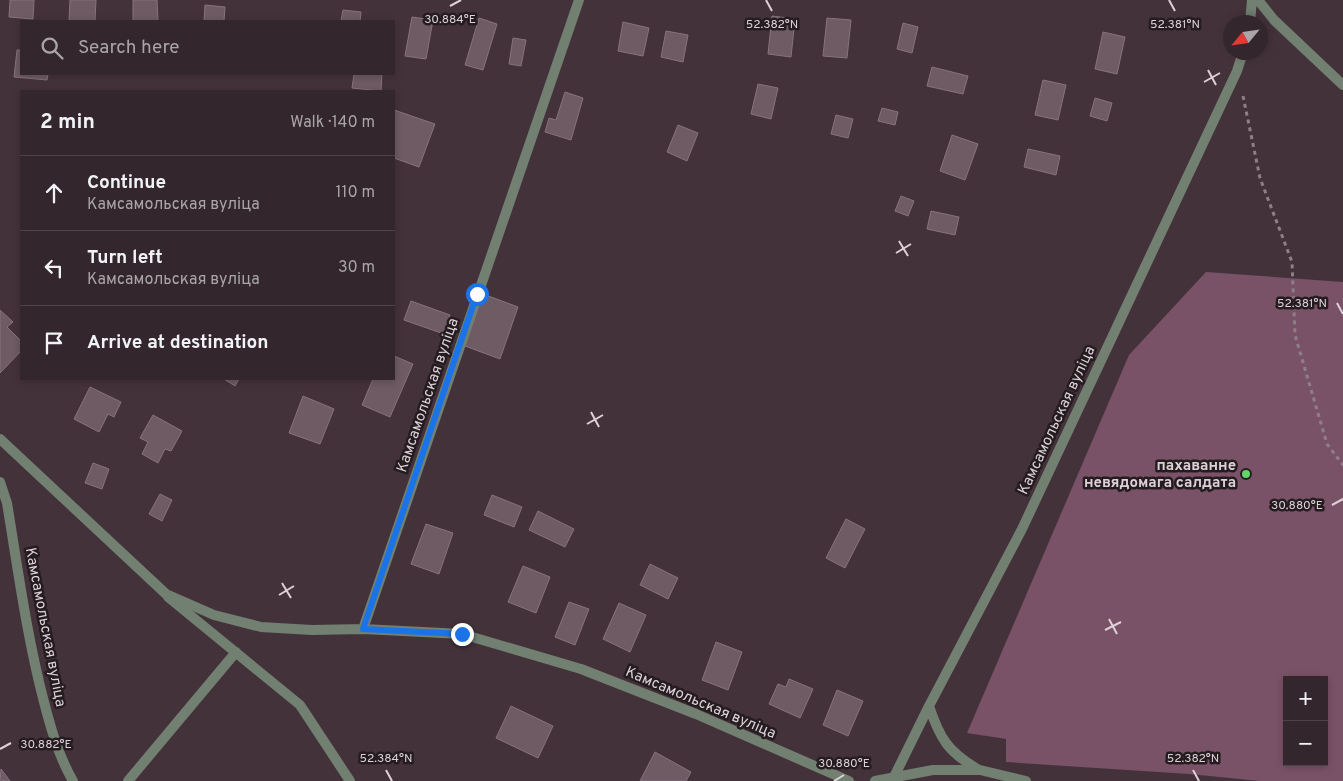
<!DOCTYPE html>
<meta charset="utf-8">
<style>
body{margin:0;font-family:Overpass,sans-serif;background:#3e3238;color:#f1f3f6}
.controls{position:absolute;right:15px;bottom:15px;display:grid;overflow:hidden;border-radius:0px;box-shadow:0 2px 8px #0003}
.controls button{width:45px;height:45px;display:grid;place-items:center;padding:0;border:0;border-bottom:1px solid #4e4348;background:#33262c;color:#f1f3f6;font:25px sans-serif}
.compass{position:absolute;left:1223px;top:15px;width:45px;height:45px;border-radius:50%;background:#33262c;box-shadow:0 2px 8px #0003;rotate:241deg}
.stop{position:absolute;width:15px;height:15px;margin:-11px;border:4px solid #1a73e8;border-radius:50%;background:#fff}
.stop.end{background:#1a73e8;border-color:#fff;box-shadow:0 1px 5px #0008}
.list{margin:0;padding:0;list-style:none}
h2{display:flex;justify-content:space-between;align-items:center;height:65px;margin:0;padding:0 20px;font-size:21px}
h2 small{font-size:16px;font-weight:400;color:#a9a5a9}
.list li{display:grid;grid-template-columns:32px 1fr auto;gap:15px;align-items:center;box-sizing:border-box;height:75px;padding:0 20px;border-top:1px solid #4e4348}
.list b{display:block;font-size:19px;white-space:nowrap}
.list p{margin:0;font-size:16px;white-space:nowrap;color:#a9a5a9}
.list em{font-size:16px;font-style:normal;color:#a9a5a9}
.icon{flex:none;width:28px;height:28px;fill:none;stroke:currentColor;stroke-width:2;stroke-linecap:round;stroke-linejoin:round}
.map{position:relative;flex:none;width:1343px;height:781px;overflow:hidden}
.search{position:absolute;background:#33262c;box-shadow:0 2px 8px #0003;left:20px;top:20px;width:375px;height:55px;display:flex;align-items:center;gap:12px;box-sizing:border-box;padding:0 18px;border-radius:0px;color:#a9a5a9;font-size:19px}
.panel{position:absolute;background:#33262c;box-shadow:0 2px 8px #0003;left:20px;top:90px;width:375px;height:290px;border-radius:0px}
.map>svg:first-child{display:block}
.green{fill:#7a5267;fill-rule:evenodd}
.building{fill:#6e5b64;stroke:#87737d}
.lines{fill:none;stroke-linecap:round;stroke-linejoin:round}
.path{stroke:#8e7f86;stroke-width:3;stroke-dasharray:4 4;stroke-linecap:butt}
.service{stroke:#718071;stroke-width:10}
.minor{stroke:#718071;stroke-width:10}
.route{stroke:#1a73e8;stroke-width:6}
.ticks{fill:none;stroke:#ddd1d7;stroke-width:2}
.poi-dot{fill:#60d56a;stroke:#251c20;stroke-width:2}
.labels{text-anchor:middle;stroke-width:5;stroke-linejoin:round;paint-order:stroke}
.street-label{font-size:15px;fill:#ddd1d7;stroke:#251c20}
.poi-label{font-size:15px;font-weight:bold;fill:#ddd1d7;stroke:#251c20;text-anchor:end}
.ticks-label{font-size:12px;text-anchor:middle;fill:#ddd1d7;stroke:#251c20;stroke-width:5;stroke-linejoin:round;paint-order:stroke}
</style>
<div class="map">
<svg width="1343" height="781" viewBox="0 0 1343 781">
<rect width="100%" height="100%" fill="#44323b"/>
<path class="green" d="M1206 272 1343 282V781H1260L1189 774 1006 762V739L967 733 1129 355ZM1287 680H1324V762H1287Z"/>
<path class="building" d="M10 0H34L33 19 9 17Z
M70 0H96L95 21H69Z
M133 0H157L158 21H133Z
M205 5 225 7 224 21H204Z
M343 10 361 12 360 21H341Z
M772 16 795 19 791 57 768 54Z
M412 17 433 20 426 59 405 56Z
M479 18 497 24 483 70 465 65Z
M827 18 851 20 847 58 823 56Z
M623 22 649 28 643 56 618 51Z
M903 23 918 27 912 53 897 49Z
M666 31 688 35 683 62 661 57Z
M1103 32 1125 37 1117 74 1095 69Z
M513 38 526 40 521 66 509 64Z
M17 50H21V74H48L47 80 14 77Z
M932 67 968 76 963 94 927 86Z
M354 74H382L381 91 352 88Z
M1043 80 1066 85 1058 120 1035 115Z
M758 84 778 88 771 119 751 114Z
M565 92 583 98 571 140 545 132 549 118 556 120Z
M1095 98 1112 103 1107 121 1090 116Z
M882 108 898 112 895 125 878 121Z
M394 110 435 124 419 167 394 158Z
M836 115 853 119 848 138 831 134Z
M678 125 698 133 687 161 667 152Z
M952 135 978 144 965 180 940 171Z
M1028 149 1060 156 1056 175 1024 167Z
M901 196 914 201 908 216 895 211Z
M931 211 959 217 955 235 927 229Z
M483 294 518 307 500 359 465 346Z
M411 301 450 315 444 334 404 320Z
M0 310 13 322 7 327 21 341V351L0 373Z
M394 356 413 364 390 417 362 405 373 379H394Z
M224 379H239L235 386Z
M90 387 121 402 114 417 108 414 99 432 74 419Z
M303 396 334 409 320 444 289 433Z
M153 415 182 431 171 451 165 449 158 463 142 454 148 442 140 438Z
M93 463 109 469 102 489 85 483Z
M160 494 172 500 162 521 149 514Z
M492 495 522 507 514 527 484 515Z
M538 511 574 529 565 547 529 530Z
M846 519 865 529 845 568 826 558Z
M426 524 453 533 439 574 411 564Z
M650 564 678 578 668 599 640 585Z
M523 566 550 577 536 613 508 602Z
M569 602 589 609 575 645 555 637Z
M619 603 646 615 630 652 603 639Z
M716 642 742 652 728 690 702 680Z
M789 679 813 689 800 718 769 704 778 684 786 687Z
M837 690 863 701 848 736 823 725Z
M511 706 553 726 538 758 496 738Z
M655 752 691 772 686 781H640Z
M1 769 10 781H0Z"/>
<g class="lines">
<path class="path" d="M1243 96 1260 178 1292 262 1295 335 1327 444 1343 465"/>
<path class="service" d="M168 597 300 705 350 781
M128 781 236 652"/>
<path class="minor" d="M1258 0 1274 20 1343 85
M1250 22 1252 0
M0 439 166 594 214 615 261 627 312 630 363 629 462 634 581 669 696 714 849 781
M0 482 7 503C18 570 27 637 44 702 51 729 59 757 73 781
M363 629 579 0
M929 706C940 739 948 752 979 770
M875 781 933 770H980L1026 781
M892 781 929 706 1022 529 1237 71 1243 52"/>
</g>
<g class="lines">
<path class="route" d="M462 634 363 629 477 294"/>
</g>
<path class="ticks" d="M766 0 772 11M1169 0 1175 11M450 6 461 0M1208 70 1216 85M1204 82 1220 73M899 241 908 256M896 253 911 244M1337 303 1343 314M591 412 599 427M587 424 603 415M1332 505 1343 499M282 583 291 598M279 595 294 586M1109 619 1117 634M1105 630 1121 622M0 749 11 743M386 770 392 781M1193 770 1199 781M834 781 844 775"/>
<circle class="poi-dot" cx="1246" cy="474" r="5"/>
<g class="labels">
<g class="street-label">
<text transform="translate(427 395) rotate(-71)" y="5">Камсамольская вуліца</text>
<text transform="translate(1056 420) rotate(-65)" y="5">Камсамольская вуліца</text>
<text transform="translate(46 627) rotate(79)" y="5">Камсамольская вуліца</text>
<text transform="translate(701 702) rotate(23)" y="5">Камсамольская вуліца</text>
</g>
<g class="poi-label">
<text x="1236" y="470">пахаванне<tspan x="1236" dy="17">невядомага салдата</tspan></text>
</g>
</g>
<g class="ticks-label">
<text x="450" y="23">30.884°E</text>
<text x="772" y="28">52.382°N</text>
<text x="1175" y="28">52.381°N</text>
<text x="1302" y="307">52.381°N</text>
<text x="1297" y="509">30.880°E</text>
<text x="46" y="748">30.882°E</text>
<text x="386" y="762">52.384°N</text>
<text x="1193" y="762">52.382°N</text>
<text x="844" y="767">30.880°E</text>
</g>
</svg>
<div class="controls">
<button>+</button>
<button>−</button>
</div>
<svg class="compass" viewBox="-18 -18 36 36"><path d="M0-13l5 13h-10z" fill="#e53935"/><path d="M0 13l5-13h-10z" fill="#a9a5a9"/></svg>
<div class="stop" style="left:477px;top:294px"></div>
<div class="stop end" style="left:462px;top:634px"></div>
<div class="search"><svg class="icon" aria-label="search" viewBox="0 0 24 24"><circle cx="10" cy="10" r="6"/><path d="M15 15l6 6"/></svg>Search here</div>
<section class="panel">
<h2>2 min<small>Walk · 140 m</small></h2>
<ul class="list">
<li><svg class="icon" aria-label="ahead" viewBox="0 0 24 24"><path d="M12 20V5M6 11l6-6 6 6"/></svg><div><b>Continue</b><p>Камсамольская вуліца</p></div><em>110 m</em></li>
<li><svg class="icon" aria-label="left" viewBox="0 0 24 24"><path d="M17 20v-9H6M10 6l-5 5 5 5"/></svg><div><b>Turn left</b><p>Камсамольская вуліца</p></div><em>30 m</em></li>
<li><svg class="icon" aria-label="arrive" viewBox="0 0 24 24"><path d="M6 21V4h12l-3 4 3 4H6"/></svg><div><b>Arrive at destination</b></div></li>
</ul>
</section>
</div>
